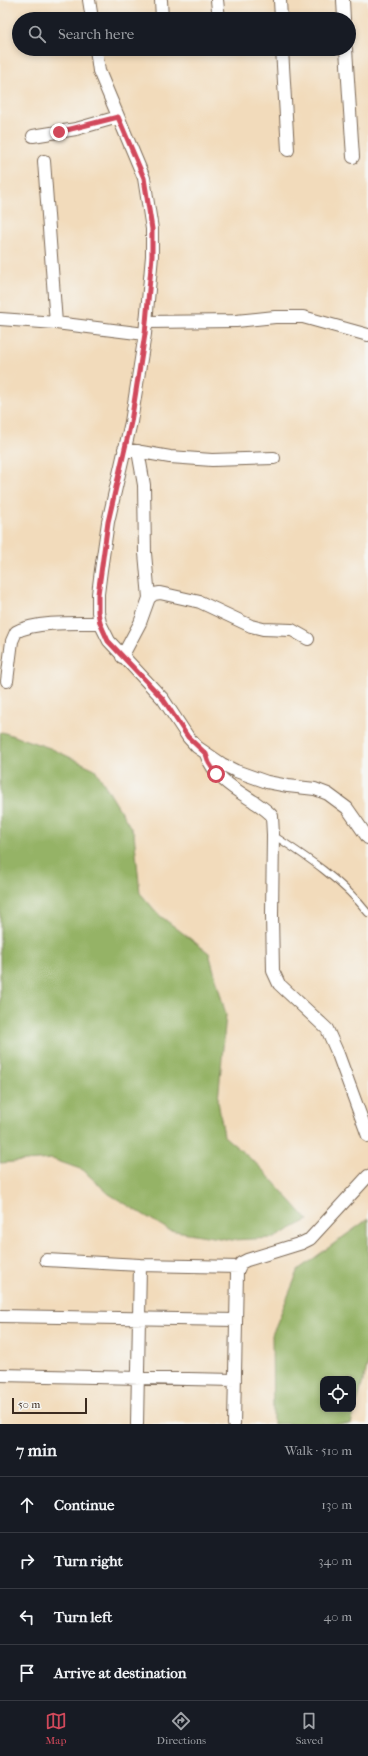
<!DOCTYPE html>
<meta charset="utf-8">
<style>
body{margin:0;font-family:"IM FELL French Canon",serif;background:#20242c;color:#f1f3f6}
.controls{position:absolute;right:12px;bottom:12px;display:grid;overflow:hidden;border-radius:8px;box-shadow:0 2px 6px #0003}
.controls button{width:36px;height:36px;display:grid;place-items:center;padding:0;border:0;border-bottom:1px solid #363941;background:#171b24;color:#f1f3f6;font:20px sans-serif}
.scale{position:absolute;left:12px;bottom:10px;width:75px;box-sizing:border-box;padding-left:4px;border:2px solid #3b2a1e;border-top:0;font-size:11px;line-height:14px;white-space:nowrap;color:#3b2a1e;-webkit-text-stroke:3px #f6f6f2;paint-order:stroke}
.stop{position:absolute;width:12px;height:12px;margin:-9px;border:3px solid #d1495b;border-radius:50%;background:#fff}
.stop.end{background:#d1495b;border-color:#fff;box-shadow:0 1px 4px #0008}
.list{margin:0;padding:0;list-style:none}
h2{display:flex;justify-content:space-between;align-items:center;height:52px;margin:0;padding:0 16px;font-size:17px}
h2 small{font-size:13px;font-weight:400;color:#9ea1a6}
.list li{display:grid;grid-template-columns:26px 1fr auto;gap:12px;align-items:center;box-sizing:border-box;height:56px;padding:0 16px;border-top:1px solid #363941}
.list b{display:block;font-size:15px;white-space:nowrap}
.list em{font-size:13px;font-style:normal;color:#9ea1a6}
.icon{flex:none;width:22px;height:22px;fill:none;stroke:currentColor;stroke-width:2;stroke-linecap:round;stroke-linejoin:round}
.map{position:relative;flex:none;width:368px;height:1424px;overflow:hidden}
.search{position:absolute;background:#171b24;box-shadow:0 2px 6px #0003;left:12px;right:12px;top:12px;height:44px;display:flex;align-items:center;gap:10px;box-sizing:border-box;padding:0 14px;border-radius:22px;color:#9ea1a6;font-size:15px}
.sheet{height:276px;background:#171b24}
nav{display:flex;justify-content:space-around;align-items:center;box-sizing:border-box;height:56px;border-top:1px solid #363941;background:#171b24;font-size:11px;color:#9ea1a6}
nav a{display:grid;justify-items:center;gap:2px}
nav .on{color:#d1495b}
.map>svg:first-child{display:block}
.forest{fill:#95b366;stroke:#686e42;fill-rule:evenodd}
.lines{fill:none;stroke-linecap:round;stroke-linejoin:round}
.lane-casing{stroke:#7b6855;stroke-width:8}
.street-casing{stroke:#7b6855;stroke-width:14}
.lane{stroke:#fff;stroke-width:6}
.street{stroke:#fff;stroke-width:12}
.route{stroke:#d1495b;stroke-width:5}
</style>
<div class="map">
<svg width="368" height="1424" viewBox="0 0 368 1424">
<rect width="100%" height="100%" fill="#f6f6f2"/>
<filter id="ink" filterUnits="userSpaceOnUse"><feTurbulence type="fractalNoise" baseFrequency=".025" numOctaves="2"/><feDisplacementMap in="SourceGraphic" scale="8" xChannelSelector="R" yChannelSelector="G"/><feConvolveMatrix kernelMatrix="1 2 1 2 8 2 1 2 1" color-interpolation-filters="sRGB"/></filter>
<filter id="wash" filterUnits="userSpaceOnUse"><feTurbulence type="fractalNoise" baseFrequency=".012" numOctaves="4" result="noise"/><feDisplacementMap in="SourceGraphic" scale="16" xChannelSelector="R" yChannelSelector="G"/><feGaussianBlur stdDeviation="0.9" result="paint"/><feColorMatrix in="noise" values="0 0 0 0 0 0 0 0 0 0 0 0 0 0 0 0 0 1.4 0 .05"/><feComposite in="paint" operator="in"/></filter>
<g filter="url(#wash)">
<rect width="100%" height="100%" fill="#f2dbbb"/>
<path class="forest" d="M2 732 50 748 95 769 134 833 140 893 159 915 209 953 226 1015 218 1101 224 1136 260 1167 308 1220 274 1238 232 1240 169 1230 109 1194 83 1170 52 1159 0 1163V733Z
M368 1219V1364L351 1424H273L272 1335 299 1269ZM323 1379H353V1409H323Z"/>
</g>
<g filter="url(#ink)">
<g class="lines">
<defs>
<path id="lane" d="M273 835C307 857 343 881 368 913"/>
<path id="street" d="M89 0 92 19
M161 0 162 19
M217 0 219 19
M280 0 281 19
M343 0 344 19
M96 49 99 71 144 178 152 229V256L145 334 131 422 108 522 101 570 98 594V612L100 623 109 641 163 699 188 737 197 747 222 764 236 771 267 782 288 786 315 789 328 794 347 808 368 838
M282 49 288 150
M346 49 353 157
M33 136 76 129 118 117
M44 161 56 323
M0 319 56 323 145 334
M146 322 236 321 275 317H303L368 335
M124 449 170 457 212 460 274 458
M138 451 144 485 145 553 149 598
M122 657 140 623 149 598 154 594 160 593 200 602 251 626 263 629 292 630 308 639
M7 681 12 641 16 632C36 621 77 623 100 623
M206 754C214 777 233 788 253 801 260 806 267 810 272 816L273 835 272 914 273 971 279 984 327 1029 338 1054 368 1136
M46 1260 140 1265 239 1267
M0 1316 236 1320
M0 1375 235 1380
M137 1424 140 1265
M234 1424 237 1272 241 1263 247 1260 302 1243 310 1239 368 1176"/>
</defs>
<use href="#lane" class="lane-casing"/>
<use href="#street" class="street-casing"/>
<use href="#lane" class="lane"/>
<use href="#street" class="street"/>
</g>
</g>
<g class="lines" filter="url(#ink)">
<path class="route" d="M59 132 118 117 144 178 152 229V256L145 334 131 422 108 522 98 594V612L100 623 108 641 163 699 188 737 206 754 209 763 216 774"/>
</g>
</svg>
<div class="controls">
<button><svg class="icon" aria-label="locate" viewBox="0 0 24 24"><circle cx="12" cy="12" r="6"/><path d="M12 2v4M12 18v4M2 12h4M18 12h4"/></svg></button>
</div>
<div class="scale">50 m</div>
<div class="stop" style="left:216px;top:774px"></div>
<div class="stop end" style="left:59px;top:132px"></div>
<div class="search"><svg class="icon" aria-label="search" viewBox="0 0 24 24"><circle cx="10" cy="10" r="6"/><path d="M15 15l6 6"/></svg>Search here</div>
</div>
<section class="sheet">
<h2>7 min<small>Walk · 510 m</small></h2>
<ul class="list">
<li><svg class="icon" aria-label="ahead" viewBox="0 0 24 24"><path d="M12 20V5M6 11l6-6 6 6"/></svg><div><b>Continue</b></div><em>130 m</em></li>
<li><svg class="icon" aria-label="right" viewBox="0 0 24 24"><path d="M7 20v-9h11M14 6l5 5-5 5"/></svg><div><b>Turn right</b></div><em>340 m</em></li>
<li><svg class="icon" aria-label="left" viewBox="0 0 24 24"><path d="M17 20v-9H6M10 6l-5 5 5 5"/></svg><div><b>Turn left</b></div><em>40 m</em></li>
<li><svg class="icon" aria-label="arrive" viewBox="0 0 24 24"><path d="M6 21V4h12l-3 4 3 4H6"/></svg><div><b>Arrive at destination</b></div></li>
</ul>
</section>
<nav>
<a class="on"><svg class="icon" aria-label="map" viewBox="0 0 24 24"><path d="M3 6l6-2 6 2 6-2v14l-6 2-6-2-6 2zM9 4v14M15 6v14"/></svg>Map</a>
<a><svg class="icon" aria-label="directions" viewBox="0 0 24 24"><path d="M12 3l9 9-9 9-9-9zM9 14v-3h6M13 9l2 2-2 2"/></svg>Directions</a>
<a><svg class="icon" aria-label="saved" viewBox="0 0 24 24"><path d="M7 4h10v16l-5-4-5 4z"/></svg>Saved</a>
</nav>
